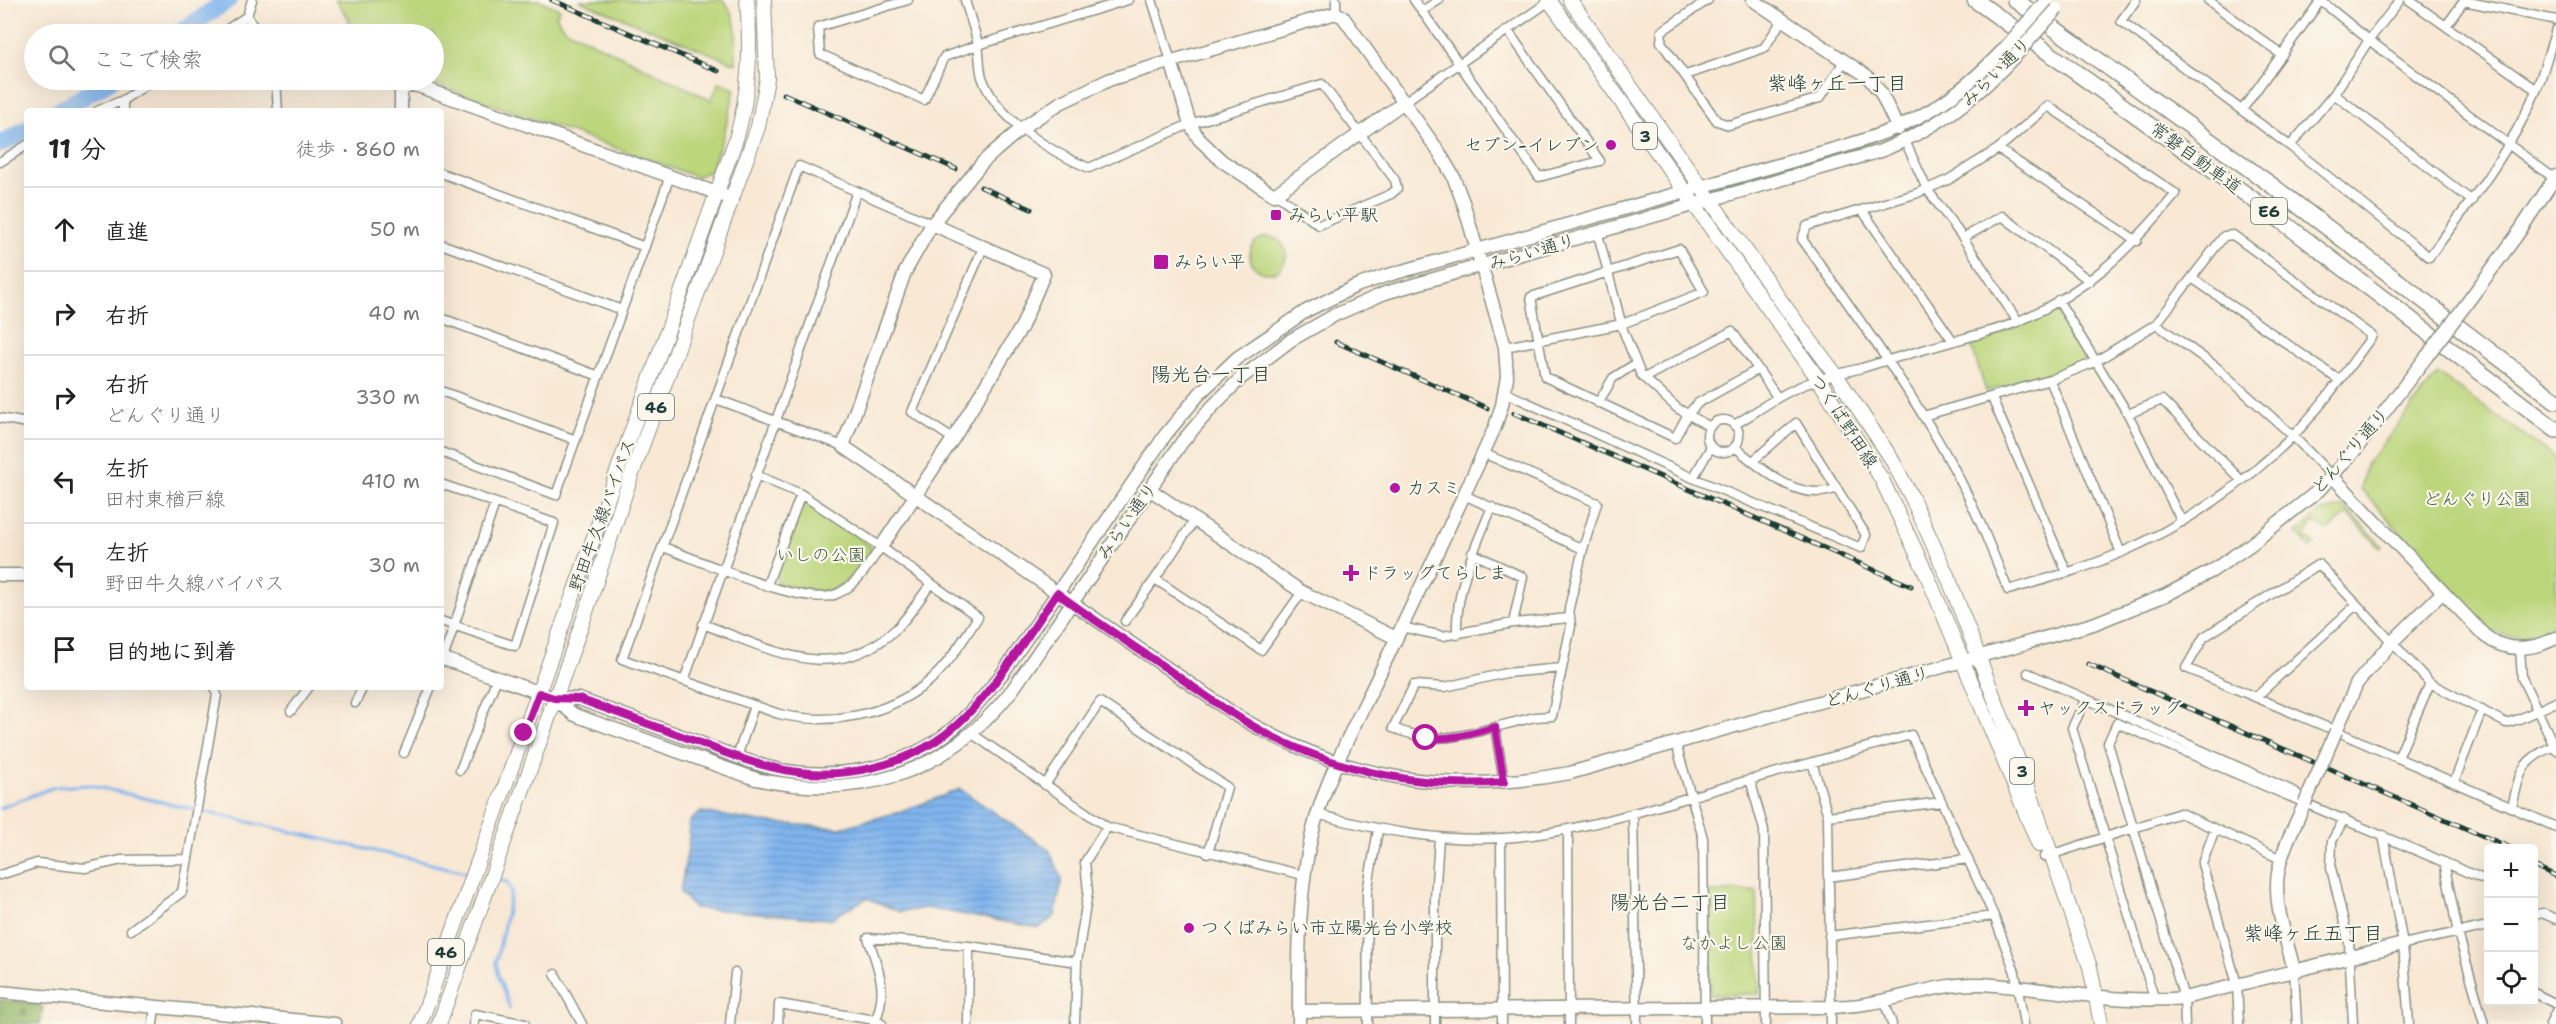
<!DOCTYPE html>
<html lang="ja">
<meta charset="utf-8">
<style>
body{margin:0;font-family:"Shantell Sans","Klee One",sans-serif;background:#f2f2f2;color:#222}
.controls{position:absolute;right:18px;bottom:18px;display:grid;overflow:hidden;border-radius:6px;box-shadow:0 6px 24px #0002}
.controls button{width:54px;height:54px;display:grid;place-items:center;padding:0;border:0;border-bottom:2px solid #e0e0e0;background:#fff;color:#222;font:30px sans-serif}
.stop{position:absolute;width:18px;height:18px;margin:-14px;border:4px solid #b5179e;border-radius:50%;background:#fff}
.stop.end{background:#b5179e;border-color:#fff;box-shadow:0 2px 6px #0008}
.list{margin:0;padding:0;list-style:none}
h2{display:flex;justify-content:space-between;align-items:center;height:78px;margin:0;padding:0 24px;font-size:26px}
h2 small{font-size:20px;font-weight:400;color:#767676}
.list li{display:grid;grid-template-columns:39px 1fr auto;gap:18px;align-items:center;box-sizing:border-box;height:84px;padding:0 24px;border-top:2px solid #e0e0e0}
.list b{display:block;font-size:22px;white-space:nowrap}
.list p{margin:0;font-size:20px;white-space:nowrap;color:#767676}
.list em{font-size:20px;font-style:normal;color:#767676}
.icon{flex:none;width:33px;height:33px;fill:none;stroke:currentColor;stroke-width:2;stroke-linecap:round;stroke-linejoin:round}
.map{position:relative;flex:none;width:2556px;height:1024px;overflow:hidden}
.search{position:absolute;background:#fff;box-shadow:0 6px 24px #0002;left:24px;top:24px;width:420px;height:66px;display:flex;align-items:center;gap:15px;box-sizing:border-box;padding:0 21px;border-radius:33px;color:#767676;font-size:22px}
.panel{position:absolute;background:#fff;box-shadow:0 6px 24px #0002;left:24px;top:108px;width:420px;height:582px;border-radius:6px}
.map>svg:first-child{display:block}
.green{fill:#bcd67b;stroke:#6e8a58;stroke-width:1.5}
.forest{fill:url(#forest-firs);stroke:#5a7a50;stroke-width:1.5}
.water{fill:url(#water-rules);stroke:#507992;stroke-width:1.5}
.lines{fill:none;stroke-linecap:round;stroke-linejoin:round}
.stream{stroke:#81b5ef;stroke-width:3}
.river{stroke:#81b5ef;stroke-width:18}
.street-casing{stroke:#8c9284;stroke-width:11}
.secondary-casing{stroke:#8c9284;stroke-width:15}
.primary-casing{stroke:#8c9284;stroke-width:16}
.highway-casing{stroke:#8c9284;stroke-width:18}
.street{stroke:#fff;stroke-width:8}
.secondary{stroke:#fff;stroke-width:12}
.primary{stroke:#fff;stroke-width:14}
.highway{stroke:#fff;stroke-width:15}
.rail-casing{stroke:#1f3d34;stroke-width:5}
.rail{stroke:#fbf7ec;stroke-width:3;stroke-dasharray:9;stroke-linecap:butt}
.secondary-bridge-casing{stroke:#8c9284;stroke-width:15;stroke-linecap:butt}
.secondary-bridge{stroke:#fff;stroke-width:12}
.route{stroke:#b5179e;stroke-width:8}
.poi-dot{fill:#b5179e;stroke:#fbf7ec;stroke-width:2}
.labels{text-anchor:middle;stroke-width:4.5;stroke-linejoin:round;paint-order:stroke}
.shield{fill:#fbf7ec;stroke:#61756b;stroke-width:1.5}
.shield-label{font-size:16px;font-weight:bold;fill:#1f3d34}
.street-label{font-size:18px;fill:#1f3d34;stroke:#fbf7ec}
.poi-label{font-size:18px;fill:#1f3d34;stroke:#fbf7ec;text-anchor:start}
.park-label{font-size:18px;fill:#3e5c42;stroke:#fbf7ec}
.neighbourhood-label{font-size:20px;fill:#1f3d34;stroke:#fbf7ec}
</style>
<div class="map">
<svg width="2556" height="1024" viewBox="0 0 2556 1024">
<defs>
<pattern id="forest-firs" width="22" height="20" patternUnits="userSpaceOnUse" patternTransform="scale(1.5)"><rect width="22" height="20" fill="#95b76b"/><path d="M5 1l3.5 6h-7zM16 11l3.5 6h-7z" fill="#799659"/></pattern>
<pattern id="water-rules" width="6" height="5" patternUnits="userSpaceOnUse" patternTransform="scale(1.5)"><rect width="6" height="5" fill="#81b5ef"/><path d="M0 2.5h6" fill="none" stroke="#6994c2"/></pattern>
</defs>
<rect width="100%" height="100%" fill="#fbf7ec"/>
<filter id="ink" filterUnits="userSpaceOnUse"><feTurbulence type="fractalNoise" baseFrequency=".0167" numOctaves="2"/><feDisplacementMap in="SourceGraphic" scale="12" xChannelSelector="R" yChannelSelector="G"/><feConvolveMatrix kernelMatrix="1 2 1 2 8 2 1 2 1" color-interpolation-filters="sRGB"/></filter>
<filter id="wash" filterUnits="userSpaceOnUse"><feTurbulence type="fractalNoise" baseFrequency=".008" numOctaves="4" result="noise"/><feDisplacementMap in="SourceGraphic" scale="24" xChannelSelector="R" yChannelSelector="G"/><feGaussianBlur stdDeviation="1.35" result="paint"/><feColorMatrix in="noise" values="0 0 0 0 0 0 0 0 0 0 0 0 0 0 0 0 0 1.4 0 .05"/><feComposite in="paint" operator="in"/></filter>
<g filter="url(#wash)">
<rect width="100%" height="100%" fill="#f8e8d4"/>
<path class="green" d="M335 0H539L560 9 556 16 565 29 711 100 720 82 735 89 724 134 710 171 697 177 423 80H434V34H340L350 20Z
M578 0H723C740 18 736 40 736 64Z
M1250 255a18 18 0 1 1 36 0a18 18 0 1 1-36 0Z
M2053 311 2058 312 2086 355 2083 362 2047 376 1986 391 1971 345Z
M2438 374 2556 458V625C2532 637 2514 640 2489 630L2361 489 2366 465Z
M808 501 870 546 871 554C843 594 823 599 778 583L775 576 800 504Z
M2344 506 2382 546 2380 548 2348 514 2328 530 2313 522 2305 537 2315 544 2310 548 2297 533 2320 512Z
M1757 891 1759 994 1710 995 1708 892Z"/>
<path class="forest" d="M0 1000 36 1003 43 1008 40 1024H0Z"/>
<path class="water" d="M960 789 1049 850 1062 878 1055 916 1039 928 926 908 900 912 867 898 830 919 694 908 680 892 689 843V822L701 812 760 822 840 828 906 810Z"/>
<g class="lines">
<path class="stream" d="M0 808 54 787 88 785 470 873
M494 879 507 882 511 892 496 963 498 975 510 1009"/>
<path class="river" d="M178 34 228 0
M59 111 111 80
M0 144 27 130"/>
</g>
</g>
<g filter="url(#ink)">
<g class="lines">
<defs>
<path id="street" d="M908 0 818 27 820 54 924 100 944 57 978 45 1128 0
M965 0C969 15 975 30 978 45 980 55 979 67 982 77 996 119 1051 152 1089 168L1190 124 1322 84 1395 180 1397 189 1391 194 1319 225 1277 195
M1152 0 1171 61
M1336 0V13
M1414 0 1422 11 1439 0
M1708 0 1662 31 1661 42 1717 121 1729 125 1820 98 1845 60
M2136 0 2121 21 2290 146 2429 257C2469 204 2510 152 2536 91 2544 71 2549 50 2556 30
M2208 0 2282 55
M2320 0 2369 40 2555 179
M2409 0 2536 90
M1422 11 1539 177 1600 161 1508 31
M247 16 252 0
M2446 26 2464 1 2556 20
M220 34 247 16 258 34
M1686 75 1764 48 1783 19
M276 80 278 111
M2334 94 2472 201
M1404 102 1551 0
M2242 110 2321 0
M97 111 123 100
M123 111V100L154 80
M1905 141 1927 189 1963 238 2018 322
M2290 146 2334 94 2369 40 2400 0
M1998 149 2137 241
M0 162 27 145
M441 173 645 247
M1862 210 1953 341
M1598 234 1623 330 1641 375 1677 408 1710 427
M1963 238 2002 216 2090 281
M441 244 622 310
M2192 278 2339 380
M2058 300 2128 414 2182 522
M441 318 599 376
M2156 324 2215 366 2293 436 2332 476
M1505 347 1622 324 1704 292 1679 249 1531 297 1545 377 1675 438 1688 414 1698 403 1757 370
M1644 378 1732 331 1777 397
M2050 380 2121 553
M441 391 576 440
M1504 392 1693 478 1861 548 1866 535 1796 423 1753 461
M1992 398 2067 573
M716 399 843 446
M1598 403 1613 378 1635 364
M2128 414 2162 400 2241 480
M0 418 27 423
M1707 436a16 16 0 1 1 32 0a16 16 0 1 1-32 0Z
M1734 425C1757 412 1776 396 1801 386 1820 378 1842 373 1862 368 1894 358 1926 349 1958 340 1978 334 2000 330 2019 321 2088 291 2129 250 2176 194L2048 106 1998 149 1948 180 1915 194 1807 226 1802 239C1854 312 1908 385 1952 465 1974 505 1991 548 2008 590 2046 579 2084 569 2120 553 2183 526 2245 484 2293 436 2322 406 2347 370 2372 336L2233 235 2224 236 2156 324 2095 362 2050 380 1923 416
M953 439 912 412 983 248
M1735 447C1763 470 1799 504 1837 488
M441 452 556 495 670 176
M1483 453 1597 503 1583 549 1569 608 1571 626 1552 716 1535 717 1495 727 1504 782
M756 475 801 494 881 547 978 617C963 640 948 666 927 683 886 716 830 726 779 714L622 659 799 166 932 224
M1693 478 1711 447
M441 484 554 523 515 646 441 621
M1464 495 1583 549
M1194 521 1155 579 1261 650 1302 592
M663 547C699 560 801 606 834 595 857 587 868 565 881 547
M1472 553 1523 577 1513 623
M767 585 801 494
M1125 621 1155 579
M703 624C771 649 834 688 897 628 910 615 920 598 931 584
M1401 627 1443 636 1513 623 1570 618
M1457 635C1455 589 1474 550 1492 507
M2520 649 2522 678 2556 750
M442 662 495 503
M2028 673 2295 792 2303 800
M684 681 857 191
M2256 697 2356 605
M2086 699 2072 728 2155 1001
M2556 702 2519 719 2506 723 2430 683 2319 564 2204 637 2186 668 2336 731 2556 827
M355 703 363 687
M291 711 309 687
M1495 727C1456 738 1432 744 1393 728L1414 685 1445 687 1506 673 1562 668
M971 733 1107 827 1303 875
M1676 744 1703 838 1705 1024
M404 753 431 687
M737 757 754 706
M2398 758 2430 683
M1812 762 1828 816 1831 1024
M460 770 497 678
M1750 779 1764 830 1766 1024
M2454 782 2482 710
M1045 785 1100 702 1227 787 1208 853
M2512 807C2521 771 2519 761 2556 745
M1633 813 1637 1024
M1324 816C1383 831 1442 842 1503 838 1576 833 1644 810 1714 790 1780 771 1845 753 1911 735L1994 916 2015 972 2024 1024
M1828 816 1942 802
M2344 819 2332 841 2331 868 2349 943 2353 1024
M2215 829 2202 864 2237 984 2239 1024
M1568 831 1569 1024
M2383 835 2403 944 2409 1024
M1501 838 1502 1024
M2044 857 2180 813 2281 859
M2444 862 2458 933 2484 1024
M0 875 37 863 85 868 122 860 188 859
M1828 877 1968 859
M2534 915 2542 913 2556 919
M131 930 182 892 217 695 214 687
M1829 936 1994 916
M2403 944 2488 926
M2294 970 2297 1024
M555 974 582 1024
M2534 993 2556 1004
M1884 1000 1892 1024
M474 1023 475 1014 525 1024
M153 1024 155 1007
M730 1024 735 973
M778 1024 779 1004 875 1020 882 1024
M874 1024C889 991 879 971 868 938L969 946 1077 962
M968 1024 969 946
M1075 1024 1077 962 1088 892 1085 862 1107 827
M1368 1024 1367 892 1378 830
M1435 1024V898L1439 838
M2185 1024 2184 998 2108 743 2117 723 2488 881
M2550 1024 2556 1011"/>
<path id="secondary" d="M1753 0 1867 76 1881 93 1898 129
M1171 61 1190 124 1199 139 1222 161 1274 195 1404 102
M401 111V92L408 85 418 86 733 199
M2464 307 2517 235 2556 176
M2332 476 2485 636C2507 653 2532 650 2556 638
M1149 489 1302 592 1396 638
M881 547 953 439 1022 326 1044 274 932 224
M0 575H27
M441 658 554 698 579 699C616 712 653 726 690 739 717 749 744 761 772 768 830 781 894 771 942 737 966 720 984 696 1002 674L1166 434 1201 392 1237 358 1306 311 1356 286 1385 276 1845 146C1915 125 1955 101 2005 48
M554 698 573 714 580 717 756 779C861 801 946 775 1013 689L1182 442 1213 406 1241 378 1291 340 1335 315 1385 293 1881 151C1938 127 1973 101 2015 56
M2336 731 2357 683 2392 642 2442 593
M2294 970C2287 940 2273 905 2278 873 2282 849 2295 825 2305 803
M0 992 335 1024
M1299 1011 1830 1007C1844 1006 1857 1006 1871 1003 1907 997 1941 983 1979 984 2048 987 2114 1005 2184 998L2403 944
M1299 1024C1299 961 1297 896 1312 834 1325 779 1353 729 1377 679 1417 595 1457 512 1495 427L1502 405 1507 377 1505 347 1464 205 1453 176 1439 152 1343 17 1336 13 1111 79 1060 103 1022 128 995 151 982 163 932 224 905 272 843 446 1237 716C1346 780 1446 796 1570 773L2093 624 2166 595 2212 571 2250 545 2319 490 2356 449 2427 356"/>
<path id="primary" d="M1549 0 1819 380 1881 478 1927 575 2039 845
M1570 0 1786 308 1836 375 1891 458 1912 498 1950 582 2026 781 2090 967 2101 1024
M420 1024 736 139C750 92 751 49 747 0
M439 1024 584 618 630 479 758 127 767 79 764 0"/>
<path id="highway" d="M1975 0 2254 200 2556 430
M2015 0 2270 184 2556 401"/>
</defs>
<use href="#street" class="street-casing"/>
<use href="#secondary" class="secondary-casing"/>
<use href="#primary" class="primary-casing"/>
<use href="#highway" class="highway-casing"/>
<use href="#street" class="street"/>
<use href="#secondary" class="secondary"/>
<use href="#primary" class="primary"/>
<use href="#highway" class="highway"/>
<defs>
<path id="rail" d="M552 0 718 71
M784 94 956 169
M981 187 1031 209
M1336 342 1487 408
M1514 413 1911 586
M2088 664 2511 848
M2534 866 2556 876"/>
</defs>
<use href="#rail" class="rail-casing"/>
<use href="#rail" class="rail"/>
<defs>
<path id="secondary-bridge" d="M2005 48 2046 1
M2015 56 2057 9
M2427 356 2464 307
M2305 803 2336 731"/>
</defs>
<use href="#secondary-bridge" class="secondary-bridge-casing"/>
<use href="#secondary-bridge" class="secondary-bridge"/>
</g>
</g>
<g class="lines" filter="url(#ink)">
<path class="route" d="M524 733 539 693 554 698 579 699C616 712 653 726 690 739 716 749 743 761 771 767 838 784 916 767 965 717 1001 680 1028 635 1057 593 1092 619 1129 643 1166 668 1201 692 1235 718 1273 737 1344 772 1425 789 1504 782L1495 727C1472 734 1450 740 1426 738"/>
</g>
<g class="poi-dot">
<circle cx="1611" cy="145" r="6"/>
<rect x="1270" y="209" width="12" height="12" rx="3"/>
<rect x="1153" y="254" width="16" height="16" rx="3"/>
<circle cx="1395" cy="488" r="6"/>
<path d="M1348 564h6v6h6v6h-6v6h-6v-6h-6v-6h6z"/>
<path d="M2023 699h6v6h6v6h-6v6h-6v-6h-6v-6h6z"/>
<circle cx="1189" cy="928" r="6"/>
</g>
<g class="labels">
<g class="shield">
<rect x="1633" y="123" width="24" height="26" rx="4.5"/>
<rect x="2251" y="198" width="36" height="26" rx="4.5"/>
<rect x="638" y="394" width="36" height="26" rx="4.5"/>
<rect x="2010" y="758" width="24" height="26" rx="4.5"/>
<rect x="428" y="939" width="36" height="26" rx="4.5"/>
</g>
<g class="shield-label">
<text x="1645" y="142">3</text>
<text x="2269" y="217">E6</text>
<text x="656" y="413">46</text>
<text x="2022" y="777">3</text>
<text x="446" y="958">46</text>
</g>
<g class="street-label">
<text transform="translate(1996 72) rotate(-45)" y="6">みらい通り</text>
<text transform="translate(2196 158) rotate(36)" y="6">常磐自動車道</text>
<text transform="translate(1532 252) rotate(-16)" y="6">みらい通り</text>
<text transform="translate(1844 421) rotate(57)" y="6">つくば野田線</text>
<text transform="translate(2350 451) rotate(-49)" y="6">どんぐり通り</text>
<text transform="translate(602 515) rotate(-70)" y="6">野田牛久線バイパス</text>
<text transform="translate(1127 521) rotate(-55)" y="6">みらい通り</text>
<text transform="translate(1877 687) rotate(-16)" y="6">どんぐり通り</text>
</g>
<g class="poi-label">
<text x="1599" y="151" text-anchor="end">セブン-イレブン</text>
<text x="1288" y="221">みらい平駅</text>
<text x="1174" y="268">みらい平</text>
<text x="1407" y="494">カスミ</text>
<text x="1363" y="579">ドラッグてらしま</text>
<text x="2038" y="714">ヤックスドラッグ</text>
<text x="1201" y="934">つくばみらい市立陽光台小学校</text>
</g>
<g class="park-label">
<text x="2477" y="505">どんぐり公園</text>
<text x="821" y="561">いしの公園</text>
<text x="1734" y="949">なかよし公園</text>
</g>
<g class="neighbourhood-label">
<text x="1837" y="90">紫峰ヶ丘一丁目</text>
<text x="1211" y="381">陽光台一丁目</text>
<text x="1670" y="909">陽光台二丁目</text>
<text x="2313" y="940">紫峰ヶ丘五丁目</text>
</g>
</g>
</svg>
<div class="controls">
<button>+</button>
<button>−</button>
<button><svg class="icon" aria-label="locate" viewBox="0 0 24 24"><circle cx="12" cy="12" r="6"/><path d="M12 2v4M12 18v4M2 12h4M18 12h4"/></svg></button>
</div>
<div class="stop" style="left:1426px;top:738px"></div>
<div class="stop end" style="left:524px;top:733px"></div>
<div class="search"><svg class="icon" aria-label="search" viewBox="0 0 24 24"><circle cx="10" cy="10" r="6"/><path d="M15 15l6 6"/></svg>ここで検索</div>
<section class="panel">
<h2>11 分<small>徒歩 · 860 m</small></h2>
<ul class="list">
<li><svg class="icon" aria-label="ahead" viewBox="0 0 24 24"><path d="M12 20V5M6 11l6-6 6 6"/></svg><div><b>直進</b></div><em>50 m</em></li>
<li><svg class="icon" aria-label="right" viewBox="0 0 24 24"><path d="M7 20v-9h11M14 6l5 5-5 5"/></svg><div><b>右折</b></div><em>40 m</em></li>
<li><svg class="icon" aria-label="right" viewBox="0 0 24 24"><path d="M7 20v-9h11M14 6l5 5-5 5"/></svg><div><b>右折</b><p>どんぐり通り</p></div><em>330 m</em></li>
<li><svg class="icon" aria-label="left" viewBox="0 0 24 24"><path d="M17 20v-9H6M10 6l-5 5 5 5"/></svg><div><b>左折</b><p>田村東楢戸線</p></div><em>410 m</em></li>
<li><svg class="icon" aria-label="left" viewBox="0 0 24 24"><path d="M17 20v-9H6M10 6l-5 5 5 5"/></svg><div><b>左折</b><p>野田牛久線バイパス</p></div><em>30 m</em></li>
<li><svg class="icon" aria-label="arrive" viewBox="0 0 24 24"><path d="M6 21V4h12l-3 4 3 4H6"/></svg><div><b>目的地に到着</b></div></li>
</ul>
</section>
</div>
